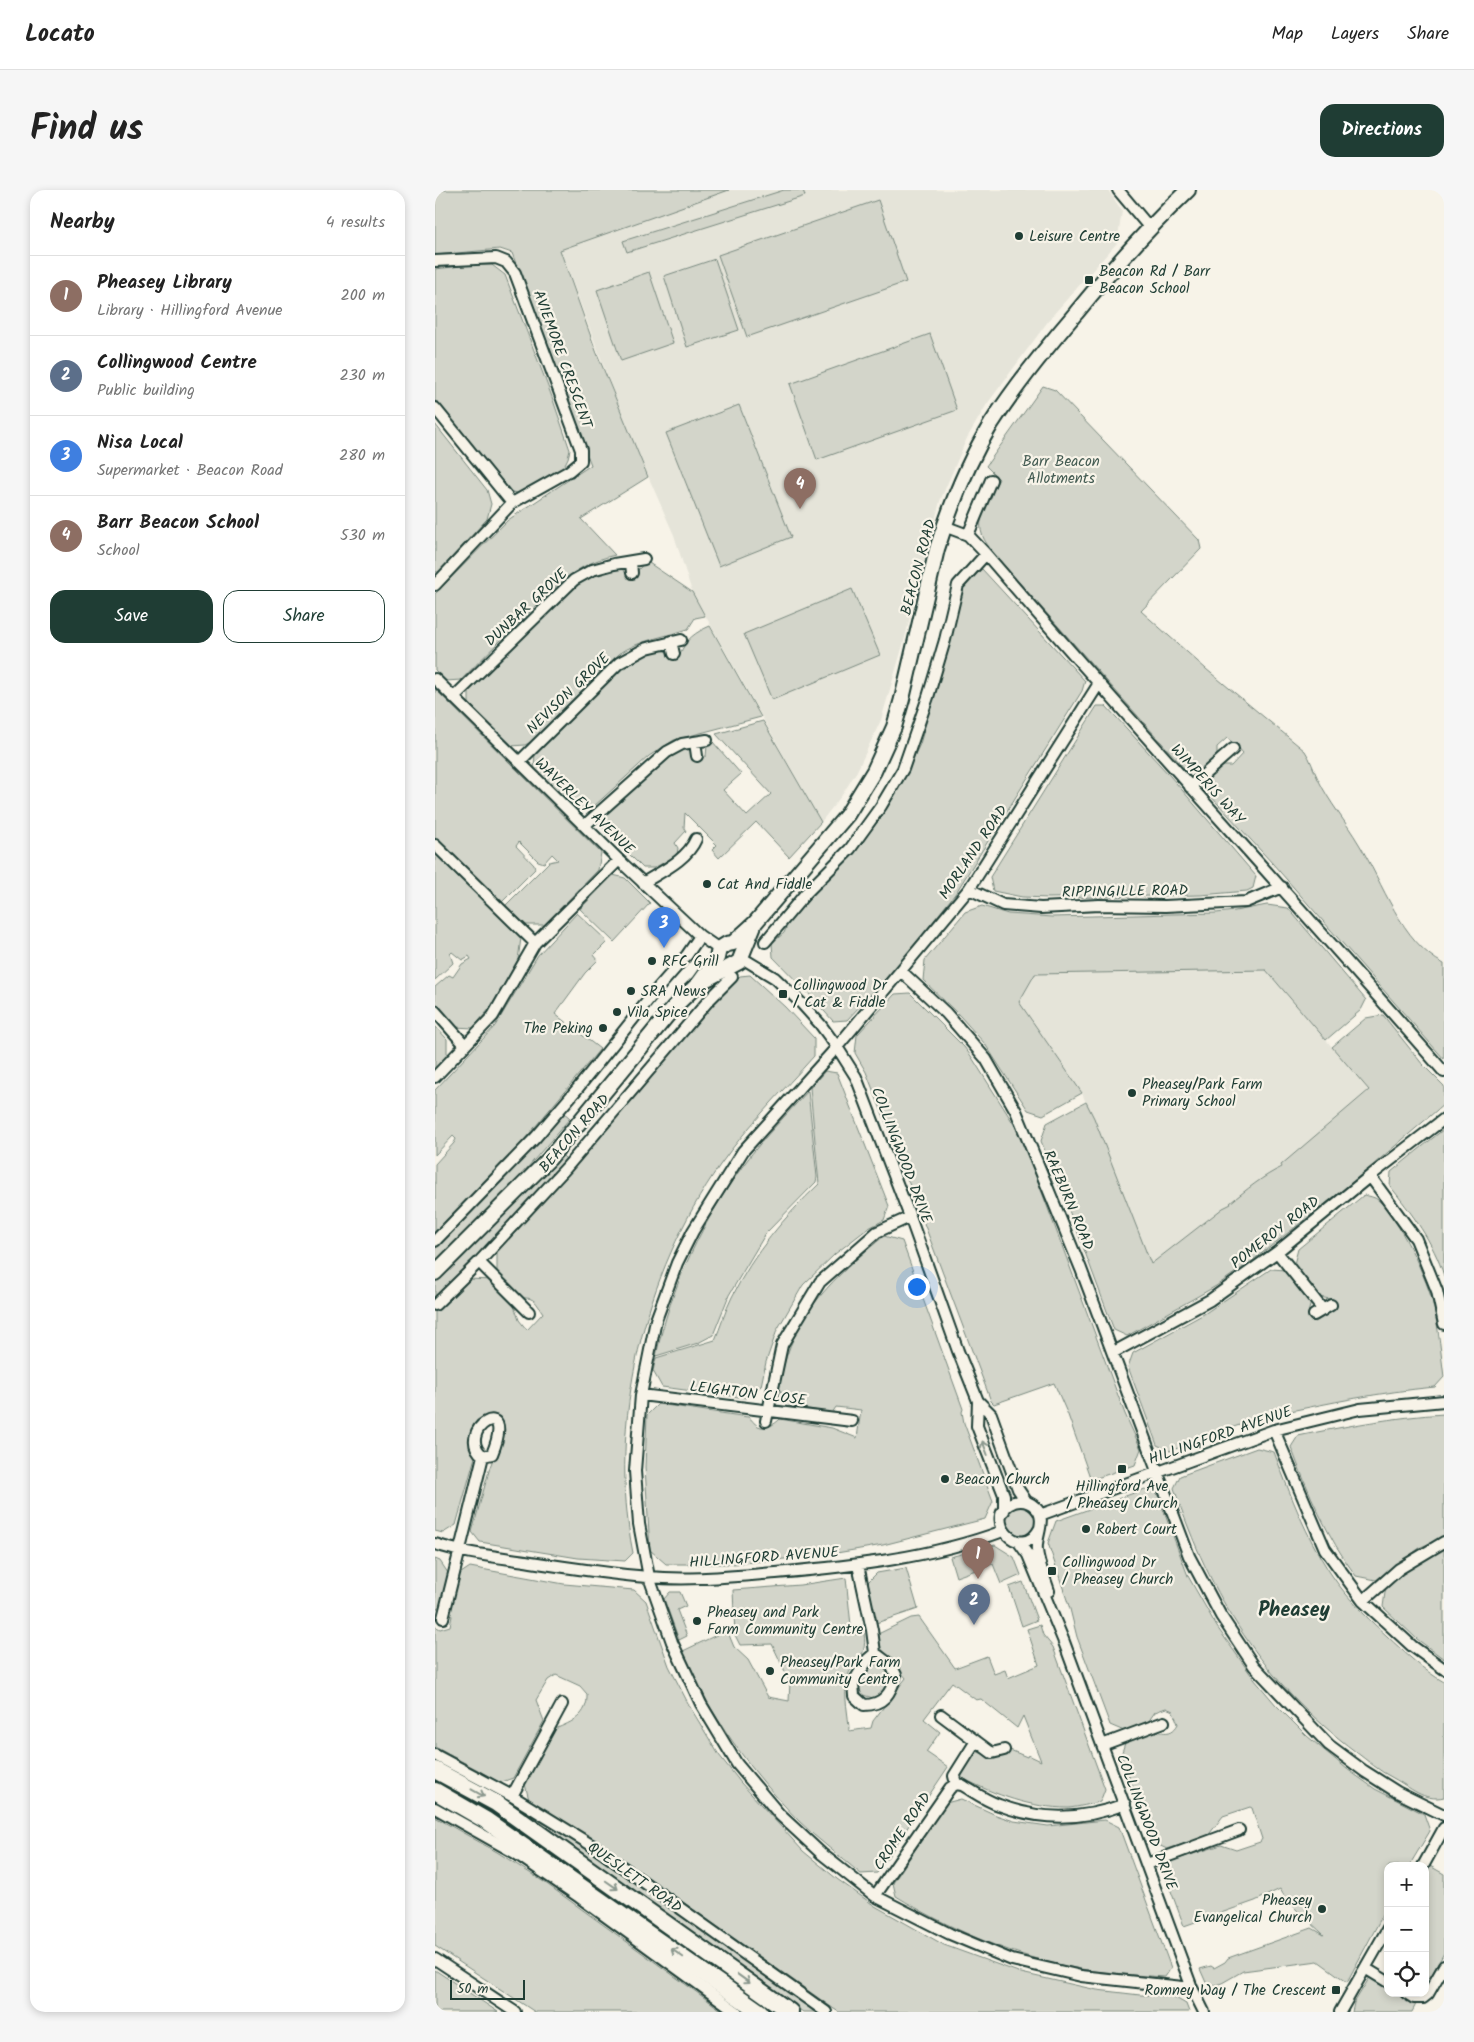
<!DOCTYPE html>
<meta charset="utf-8">
<style>
body{margin:0;font-family:Kalam,sans-serif;background:#f6f6f6;color:#222}
.controls{position:absolute;right:15px;bottom:15px;display:grid;overflow:hidden;border-radius:10px;box-shadow:0 2px 8px #0003}
.controls button{width:45px;height:45px;display:grid;place-items:center;padding:0;border:0;border-bottom:1px solid #e0e0e0;background:#fff;color:#222;font:25px sans-serif}
.scale{position:absolute;left:15px;bottom:12px;width:75px;box-sizing:border-box;padding-left:5px;border:2px solid #1f3d34;border-top:0;font-size:14px;line-height:18px;white-space:nowrap;color:#1f3d34;-webkit-text-stroke:4px #f7f3e8;paint-order:stroke}
.you{position:absolute;left:481px;top:1096px;width:18px;height:18px;margin:-12px;border:4px solid #fff;border-radius:50%;background:#1a73e8;box-shadow:0 0 0 8px #1a73e833}
.badge{display:grid;place-items:center;width:32px;height:32px;border-radius:50%;background:#1f3d34;color:#fff;font-size:16px;font-weight:700}
.pin{position:absolute;translate:-50% -41px;filter:drop-shadow(0 1px 2px #0008)}
.pin::after{content:'';position:absolute;top:26px;width:18px;height:15px;background:inherit;clip-path:polygon(0 0,100% 0,50% 100%)}
.list{margin:0;padding:0;list-style:none}
h2{display:flex;justify-content:space-between;align-items:center;height:65px;margin:0;padding:0 20px;font-size:21px}
h2 small{font-size:16px;font-weight:400;color:#767676}
.list li{display:grid;grid-template-columns:32px 1fr auto;gap:15px;align-items:center;box-sizing:border-box;height:80px;padding:0 20px;border-top:1px solid #e0e0e0}
.list b{display:block;font-size:19px;white-space:nowrap}
.list p{margin:0;font-size:16px;white-space:nowrap;color:#767676}
.list em{font-size:16px;font-style:normal;color:#767676}
.actions{display:flex;gap:10px;padding:15px 20px}
.actions a{flex:1;padding:11px 0;border:1px solid #1f3d34;border-radius:15px;text-align:center;font-size:18px;color:#1f3d34}
.actions .main{background:#1f3d34;color:#fff}
.icon{flex:none;width:28px;height:28px;fill:none;stroke:currentColor;stroke-width:2;stroke-linecap:round;stroke-linejoin:round}
.map{position:relative;flex:none;width:1009px;height:1822px;overflow:hidden;border-radius:15px}
header{display:flex;align-items:center;gap:30px;box-sizing:border-box;height:70px;padding:0 25px;background:#fff;border-bottom:1px solid #e0e0e0}
header strong{font-size:24px}
nav{display:flex;gap:28px;margin-inline-start:auto;font-size:18px}
.intro{display:flex;align-items:center;justify-content:space-between;box-sizing:border-box;height:120px;padding:0 30px}
h1{margin:0;font-size:35px}
.button{padding:12px 22px;border-radius:15px;background:#1f3d34;color:#fff;font-size:18px;font-weight:700}
main{display:flex;gap:30px;padding:0 30px}
aside{flex:1;background:#fff;border-radius:15px;box-shadow:0 2px 8px #0003}
.map>svg:first-child{display:block}
.built{fill:#e5e4d9}
.green{fill:#d3d5ca;stroke:#79897f}
.lines{fill:none;stroke-linecap:round;stroke-linejoin:round}
.minor-casing{stroke:#1f3d34;stroke-width:14}
.secondary-casing{stroke:#1f3d34;stroke-width:18}
.trunk-casing{stroke:#1f3d34;stroke-width:20}
.minor{stroke:#f7f3e8;stroke-width:10}
.secondary{stroke:#f7f3e8;stroke-width:14}
.trunk{stroke:#f7f3e8;stroke-width:16}
.oneway{stroke:#8b988e}
.poi-dot{fill:#1f3d34;stroke:#f7f3e8;stroke-width:2}
.labels{text-anchor:middle;stroke-width:4.5;stroke-linejoin:round;paint-order:stroke}
.poi-label{font-size:15px;fill:#1f3d34;stroke:#f7f3e8;text-anchor:start}
.street-label{font-size:15px;fill:#1f3d34;stroke:#f7f3e8}
.park-label{font-size:15px;fill:#435b52;stroke:#f7f3e8}
.district-label{font-size:20px;font-weight:bold;fill:#1f3d34;stroke:#f7f3e8}
</style>
<header>
<strong>Locato</strong>
<nav><a>Map</a><a>Layers</a><a>Share</a></nav>
</header>
<div class="intro"><h1>Find us</h1><a class="button">Directions</a></div>
<main>
<aside>
<h2>Nearby<small>4 results</small></h2>
<ul class="list">
<li><span class="badge" style="background:#8d6e63">1</span><div><b>Pheasey Library</b><p>Library · Hillingford Avenue</p></div><em>200 m</em></li>
<li><span class="badge" style="background:#5c6f8a">2</span><div><b>Collingwood Centre</b><p>Public building</p></div><em>230 m</em></li>
<li><span class="badge" style="background:#3f7fe0">3</span><div><b>Nisa Local</b><p>Supermarket · Beacon Road</p></div><em>280 m</em></li>
<li><span class="badge" style="background:#8d6e63">4</span><div><b>Barr Beacon School</b><p>School</p></div><em>530 m</em></li>
</ul>
<div class="actions"><a class="main">Save</a><a>Share</a></div>
</aside>
<div class="map">
<svg width="1009" height="1822" viewBox="0 0 1009 1822">
<rect width="100%" height="100%" fill="#f7f3e8"/>
<filter id="ink" filterUnits="userSpaceOnUse"><feTurbulence type="fractalNoise" baseFrequency=".02" numOctaves="2"/><feDisplacementMap in="SourceGraphic" scale="10" xChannelSelector="R" yChannelSelector="G"/><feConvolveMatrix kernelMatrix="1 2 1 2 8 2 1 2 1" color-interpolation-filters="sRGB"/></filter>
<g filter="url(#ink)">
<path class="built" d="M131 0H673L687 21 682 53 617 126 552 214 532 248 505 311 468 455 446 530 422 581 407 605 386 632 257 402 239 345 191 236 118 40Z
M778 780H831L934 900 854 970 715 1075 647 903 584 812 600 784Z"/>
<path class="green" d="M0 0H294L125 60 161 161 213 287 146 329 180 365C136 375 117 401 87 430 66 450 46 469 26 490L11 491 0 480V404L73 330 156 275 77 63 65 59 0 65Z
M349 0H368L370 6 192 62 188 51Z
M443 10 471 92 312 147 283 65Z
M280 69 304 140 252 157 229 86Z
M35 75H57L70 85 117 207 135 260 133 268 128 278 87 304 72 301 0 211V79Z
M214 82 238 153 186 171 162 100Z
M495 144 522 220 382 270 355 194Z
M608 196 620 200 764 350 766 359 706 421 771 479 870 561C876 570 878 579 883 589 894 612 911 632 924 654 948 693 966 752 1009 774V869L838 674 772 602V587L787 576H796L808 563 801 555 792 548 782 557V566L766 580 750 579 559 364C555 358 549 351 547 344 541 326 556 304 564 289L551 276Z
M304 215 356 347 284 376 231 243Z
M0 234 52 300 56 314 52 329 3 382H0Z
M211 371 257 402 270 426 260 428 253 439C229 447 204 450 184 464L94 553 90 555 76 556 34 513V498L141 394C150 389 178 371 188 380 189 380 192 385 193 387H197Z
M547 379 650 491 647 501 520 704 464 774 412 830 398 831 373 803 338 767 337 753 349 743 354 731 423 657 447 626 461 603 485 554 530 393Z
M417 399 445 465 337 510 309 444Z
M275 436 326 527 239 550 214 566 157 618 142 620 99 580 100 562 194 471 224 459 232 462 237 468 245 465C250 449 261 442 275 436Z
M0 499 166 663 163 680 109 735H88L70 716 114 672 123 670 117 664 109 673 103 671 84 652 81 656 99 675 100 679 66 713 0 648Z
M662 516H671L735 586 821 686 818 698 812 701 766 705 614 708 587 707 558 701 555 687Z
M328 531 386 632 354 667 321 632 284 668 277 660 282 655 250 623 249 638 251 641 240 653 243 658 242 665 219 678H208L167 637 166 626 234 564 253 556 263 568 271 566 272 556 277 551 306 584 288 600 312 626 336 604 281 544Z
M0 663 86 748 83 770 56 817 38 838 20 837 0 817V797L14 785 18 787 27 774 36 769 34 766 27 770 17 762 15 764 18 773 0 790Z
M178 685 190 688 215 713 179 752 145 719Z
M832 715 853 718 931 810 926 820 891 850 831 780 600 784 584 812 647 903 608 925 593 920 550 854 525 826 488 790 490 770 530 722 547 716 573 724 617 727 781 723 800 721Z
M142 723 170 749 171 753 159 765 163 770 150 783 120 824 165 859 85 955 0 1042V974L19 953 21 949 18 946 0 965V900L60 836 103 765Z
M315 785 350 817 379 848V866C347 902 313 935 285 975 209 1083 172 1233 198 1363L190 1371 143 1368 45 1352 37 1342 55 1277 66 1248 53 1227C37 1230 34 1254 40 1267L21 1335 8 1343 0 1341V1122L32 1089 58 1090 78 1113 84 1130 92 1140 108 1123C101 1113 100 1107 87 1108L62 1083V1060C148 973 218 872 305 786Z
M475 803 529 857 536 866 580 936 596 973 690 1224 706 1259 700 1275 656 1290 633 1225 619 1193 559 1214 556 1211 449 927 431 882 420 863 422 845 460 804Z
M948 825 988 875 1009 896V914L917 993 817 1071 781 1096 692 1146 679 1140 641 1038 606 951 612 933 651 912 659 928 716 1074 788 1018 796 1014 795 1013C811 1000 828 986 847 977L846 975 934 900 897 857 931 828Z
M0 836 12 849V866L0 880Z
M390 881 402 883 454 1016 449 1030 432 1039 400 1064 368 1095 342 1140 331 1172 326 1196 311 1208 227 1197 218 1181 221 1168 280 1150C286 1136 290 1121 297 1107 319 1063 349 1027 384 994L375 898Z
M373 901 382 987 381 992 331 1043 294 1105 278 1145 263 1153 221 1166C236 1096 268 1030 310 973 329 947 352 924 373 901Z
M127 921 135 928 81 991 0 1074V1058L82 973Z
M1009 939V1086C999 1053 976 1022 955 996L956 982Z
M123 961 132 970 83 1025 0 1109V1088Z
M929 1005C933 1006 940 1007 943 1010 963 1027 994 1092 999 1118 1004 1141 1006 1164 1009 1187L1000 1197C946 1202 894 1213 841 1224 805 1233 770 1248 735 1261L722 1255 693 1177 698 1163 769 1124 836 1079 851 1080 876 1112 873 1123 880 1132C886 1129 898 1122 900 1115L895 1109 884 1107 859 1074 863 1059Z
M449 1046 467 1051 528 1219 527 1222 529 1233 558 1311 550 1329 448 1355 390 1365 298 1374H231L215 1360 210 1277 212 1225 223 1214 313 1227C317 1229 319 1234 323 1236 331 1240 340 1234 345 1229L397 1238 422 1248 426 1220 401 1217 397 1223 355 1216 344 1199C346 1188 348 1176 352 1165 369 1113 409 1079 449 1046Z
M1009 1224V1347L986 1357 941 1390 921 1386C892 1347 873 1302 856 1257L863 1246C911 1236 959 1227 1009 1224Z
M822 1258 839 1262C859 1314 879 1369 917 1411 928 1424 940 1435 952 1446 970 1463 988 1480 1009 1492V1607C989 1612 975 1597 958 1588 944 1581 933 1571 921 1562 827 1491 776 1408 739 1298L745 1286Z
M710 1299 722 1303 753 1386 782 1437 819 1489 841 1515 872 1546 912 1579 940 1599 989 1624 995 1641 974 1676H953V1715L912 1792 883 1771 808 1781 787 1793 773 1797 765 1779 776 1776 779 1778 790 1772 793 1768 877 1738 889 1745C875 1731 853 1715 845 1699L820 1711 749 1736 730 1685 737 1671 786 1655 801 1660 825 1652 827 1649 817 1618 815 1617 788 1626 772 1647 732 1659 719 1653 686 1565 691 1550C699 1547 707 1543 715 1541 724 1539 735 1549 743 1534L738 1521 731 1518 720 1522 713 1532 689 1541 675 1535 642 1447 635 1419 613 1353 621 1331Z
M570 1332a15 15 0 1 1 30 0a15 15 0 1 1-30 0Z
M560 1355 579 1367 586 1385 566 1394 558 1374 521 1387 515 1367Z
M1009 1359V1469L982 1449 948 1417 951 1395 978 1375Z
M0 1369 5 1371 13 1383 6 1415 0 1420Z
M35 1377 129 1394 199 1400 211 1411 234 1476 255 1517 284 1565 306 1593 368 1661 402 1689 440 1716 509 1755 586 1783 662 1800 705 1805 737 1806 751 1814 754 1822H404L399 1819 190 1671 94 1610 90 1594 120 1539C137 1532 153 1526 152 1504L145 1496 121 1485 113 1490 101 1510 109 1531 78 1588 64 1593 43 1580 0 1557V1436L5 1439 15 1436 17 1426 13 1418 23 1385Z
M471 1378 483 1419 441 1433 433 1392 442 1383Z
M411 1388 417 1445 429 1443C433 1473 416 1468 412 1490 408 1506 414 1525 414 1541L436 1538 438 1531 471 1488 446 1458 443 1444 476 1428 484 1427 520 1478 552 1466 559 1484 570 1480 573 1488 604 1475 592 1439 605 1435 608 1445 618 1457 670 1599 665 1612C655 1614 644 1617 634 1618 595 1618 561 1605 527 1588L526 1583 540 1561 555 1566 575 1560 592 1567 593 1565 606 1571 588 1526 582 1538 546 1509 541 1510 517 1492 489 1529 505 1542 491 1562 513 1577 442 1683 426 1684C405 1666 383 1650 364 1631 317 1583 273 1524 248 1461L292 1440 299 1457 313 1470 333 1507 354 1511 355 1492 337 1454 305 1455 300 1445 298 1400 365 1395Z
M588 1392 602 1430 587 1436 574 1397Z
M235 1402H245L251 1416 242 1420 252 1446 244 1450 229 1409Z
M438 1475C448 1475 454 1481 454 1491L446 1503 438 1508 428 1505C419 1495 427 1480 438 1475Z
M0 1569C138 1639 261 1733 386 1822H368L103 1638 0 1574Z
M526 1609 561 1625 579 1631 613 1636 670 1630 684 1637 736 1778 730 1787C696 1785 663 1783 630 1776 570 1763 513 1738 461 1706L458 1693 511 1613Z
M0 1627 62 1662 109 1692 289 1822H100L0 1756Z
M995 1676 1009 1684V1763L990 1797V1685Z
M0 1780 63 1822H0Z
M935 1787 953 1797V1803H963L981 1814 977 1822H917L919 1813Z"/>
<g class="lines">
<defs>
<path id="minor" d="M683 0 714 37
M0 71 61 68 71 72 80 83 146 260V271L134 281 77 313 0 395
M0 218 77 313
M509 336 533 345 551 364C701 539 858 708 1009 882
M533 345 556 290
M196 373 197 383
M236 451 239 464
M0 489 184 670 265 746 284 759
M663 495 534 699 402 857 308 961 258 1041 242 1073 221 1130 206 1205 200 1281 204 1334 214 1387 237 1452 266 1514 302 1574 345 1625 387 1664 440 1706 515 1744 577 1770 646 1786 757 1798
M19 507 139 390 157 380 179 374 209 369
M260 552 262 566
M84 572 184 473 212 458 246 450
M755 597 798 559
M150 635 232 562 247 554 272 550
M0 655 100 753
M208 693C227 681 252 670 261 649
M534 699 568 715 606 718 664 715 730 716 811 712 847 697
M330 752 371 703 415 659 446 616 468 579 493 507 510 450 523 395 551 364
M307 768 340 788 367 814 385 834 402 857 421 887 475 1027 523 1161 543 1211 556 1224 583 1299 591 1311
M466 781 511 823 551 869 581 921 646 1079 754 1366 786 1426 819 1476 894 1555 929 1581 962 1602 1009 1625
M0 821 30 855
M0 887 58 826 100 753 184 670
M935 986 981 1049 1002 1101 1009 1134
M0 1051 101 947 143 898 223 798 252 765 265 746
M842 1062 888 1120
M44 1072 94 1122
M0 1115 44 1072 131 978 274 810 297 787
M879 1125 896 1115
M679 1162 775 1110 842 1062 935 986 1009 929
M206 1205 417 1231
M543 1211 542 1236 569 1305V1321
M331 1231 347 1155 385 1092 442 1042 475 1027
M839 1240 890 1359 928 1411 977 1456 1009 1479
M605 1325 839 1240 925 1219 1009 1211
M605 1338C586 1375 544 1326 579 1312 586 1310 594 1311 600 1317 613 1329 600 1346 602 1360 603 1373 610 1388 614 1401
M583 1351 593 1365 629 1452 757 1798 769 1822
M0 1354C31 1364 64 1367 96 1372 135 1378 174 1384 213 1387 255 1391 299 1386 341 1383 418 1376 496 1368 568 1341
M423 1375 437 1440 440 1463 456 1475 461 1485C456 1503 449 1515 429 1515L419 1506 418 1493 433 1469 440 1463
M928 1411 964 1379 1009 1352
M8 1428 48 1266C18 1241 83 1201 57 1264L48 1266
M506 1525 557 1563 569 1560
M667 1555 729 1532
M0 1565 77 1606 158 1656 391 1822
M521 1594 527 1595C539 1602 551 1611 564 1615 606 1631 649 1630 690 1614
M521 1594 519 1586 541 1551
M77 1606 127 1514
M0 1618 80 1663 144 1707 302 1822
M712 1674 804 1640
M988 1676 1009 1638
M440 1706 515 1598 521 1594
M0 1769 80 1822
M930 1778 953 1792
M971 1803 979 1808H988L993 1804 1009 1776
M905 1822 953 1738"/>
<path id="secondary" d="M264 793 282 768 284 759 292 754 298 753 319 734 412 625 439 581 459 537 467 509 502 359C515 317 533 272 556 234 581 195 611 158 641 123 676 80 712 39 753 0
M0 1083 114 969 239 817 264 793 304 772 319 735"/>
<path id="trunk" d="M0 1580 61 1613 355 1822
M0 1601 52 1631 325 1822"/>
</defs>
<use href="#minor" class="minor-casing"/>
<use href="#secondary" class="secondary-casing"/>
<use href="#trunk" class="trunk-casing"/>
<use href="#minor" class="minor"/>
<use href="#secondary" class="secondary"/>
<use href="#trunk" class="trunk"/>
</g>
<defs><path id="oneway-shaft" d="M-6 0H5M1.5-3L5.5 0L1.5 3" fill="none" stroke-width="1.6" stroke-linecap="round" stroke-linejoin="round" transform="scale(1.25)"/></defs>
<g class="oneway">
<use href="#oneway-shaft" transform="translate(550 1258) rotate(-111)"/>
<use href="#oneway-shaft" transform="translate(43 1603) rotate(29)"/>
<use href="#oneway-shaft" transform="translate(177 1695) rotate(35)"/>
<use href="#oneway-shaft" transform="translate(242 1763) rotate(-145)"/>
<use href="#oneway-shaft" transform="translate(309 1789) rotate(36)"/>
</g>
</g>
<g class="poi-dot">
<circle cx="584" cy="46" r="5"/>
<rect x="649" y="85" width="10" height="10" rx="2.5"/>
<circle cx="272" cy="694" r="5"/>
<circle cx="217" cy="771" r="5"/>
<circle cx="196" cy="801" r="5"/>
<rect x="343" y="799" width="10" height="10" rx="2.5"/>
<circle cx="182" cy="822" r="5"/>
<circle cx="168" cy="838" r="5"/>
<circle cx="697" cy="903" r="5"/>
<rect x="682" y="1274" width="10" height="10" rx="2.5"/>
<circle cx="510" cy="1289" r="5"/>
<circle cx="651" cy="1339" r="5"/>
<rect x="612" y="1376" width="10" height="10" rx="2.5"/>
<circle cx="262" cy="1431" r="5"/>
<circle cx="335" cy="1481" r="5"/>
<circle cx="887" cy="1719" r="5"/>
<rect x="896" y="1795" width="10" height="10" rx="2.5"/>
</g>
<g class="labels">
<g class="poi-label">
<text x="594" y="51">Leisure Centre</text>
<text x="664" y="86">Beacon Rd / Barr<tspan x="664" dy="17">Beacon School</tspan></text>
<text x="282" y="699">Cat And Fiddle</text>
<text x="227" y="776">RFC Grill</text>
<text x="358" y="800">Collingwood Dr<tspan x="358" dy="17">/ Cat &amp; Fiddle</tspan></text>
<text x="206" y="806">SRA News</text>
<text x="192" y="827">Vila Spice</text>
<text x="158" y="843" text-anchor="end">The Peking</text>
<text x="707" y="899">Pheasey/Park Farm<tspan x="707" dy="17">Primary School</tspan></text>
<text x="520" y="1294">Beacon Church</text>
<text x="687" y="1301" text-anchor="middle">Hillingford Ave<tspan x="687" dy="17">/ Pheasey Church</tspan></text>
<text x="661" y="1344">Robert Court</text>
<text x="627" y="1377">Collingwood Dr<tspan x="627" dy="17">/ Pheasey Church</tspan></text>
<text x="272" y="1427">Pheasey and Park<tspan x="272" dy="17">Farm Community Centre</tspan></text>
<text x="345" y="1477">Pheasey/Park Farm<tspan x="345" dy="17">Community Centre</tspan></text>
<text x="877" y="1715" text-anchor="end">Pheasey<tspan x="877" dy="17">Evangelical Church</tspan></text>
<text x="891" y="1805" text-anchor="end">Romney Way / The Crescent</text>
</g>
<g class="street-label">
<text transform="translate(128 169) rotate(70)" y="5">AVIEMORE CRESCENT</text>
<text transform="translate(483 377) rotate(-75)" y="5">BEACON ROAD</text>
<text transform="translate(91 417) rotate(-43)" y="5">DUNBAR GROVE</text>
<text transform="translate(133 503) rotate(-44)" y="5">NEVISON GROVE</text>
<text transform="translate(773 594) rotate(48)" y="5">WIMPERIS WAY</text>
<text transform="translate(150 616) rotate(44)" y="5">WAVERLEY AVENUE</text>
<text transform="translate(538 662) rotate(-56)" y="5">MORLAND ROAD</text>
<text transform="translate(690 701) rotate(-1)" y="5">RIPPINGILLE ROAD</text>
<text transform="translate(139 943) rotate(-49)" y="5">BEACON ROAD</text>
<text transform="translate(467 965) rotate(69)" y="5">COLLINGWOOD DRIVE</text>
<text transform="translate(634 1010) rotate(67)" y="5">RAEBURN ROAD</text>
<text transform="translate(840 1042) rotate(-38)" y="5">POMEROY ROAD</text>
<text transform="translate(313 1203) rotate(7)" y="5">LEIGHTON CLOSE</text>
<text transform="translate(785 1245) rotate(-19)" y="5">HILLINGFORD AVENUE</text>
<text transform="translate(329 1367) rotate(-4)" y="5">HILLINGFORD AVENUE</text>
<text transform="translate(712 1632) rotate(69)" y="5">COLLINGWOOD DRIVE</text>
<text transform="translate(467 1641) rotate(-56)" y="5">CROME ROAD</text>
<text transform="translate(200 1687) rotate(35)" y="5">QUESLETT ROAD</text>
</g>
<g class="park-label">
<text x="626" y="276">Barr Beacon<tspan x="626" dy="17">Allotments</tspan></text>
</g>
<g class="district-label">
<text x="859" y="1426">Pheasey</text>
</g>
</g>
</svg>
<div class="controls">
<button>+</button>
<button>−</button>
<button><svg class="icon" aria-label="locate" viewBox="0 0 24 24"><circle cx="12" cy="12" r="6"/><path d="M12 2v4M12 18v4M2 12h4M18 12h4"/></svg></button>
</div>
<div class="scale">50 m</div>
<div class="you"></div>
<div class="pin badge" style="left:543px;top:1389px;background:#8d6e63">1</div>
<div class="pin badge" style="left:539px;top:1435px;background:#5c6f8a">2</div>
<div class="pin badge" style="left:229px;top:758px;background:#3f7fe0">3</div>
<div class="pin badge" style="left:365px;top:319px;background:#8d6e63">4</div>
</div>
</main>
